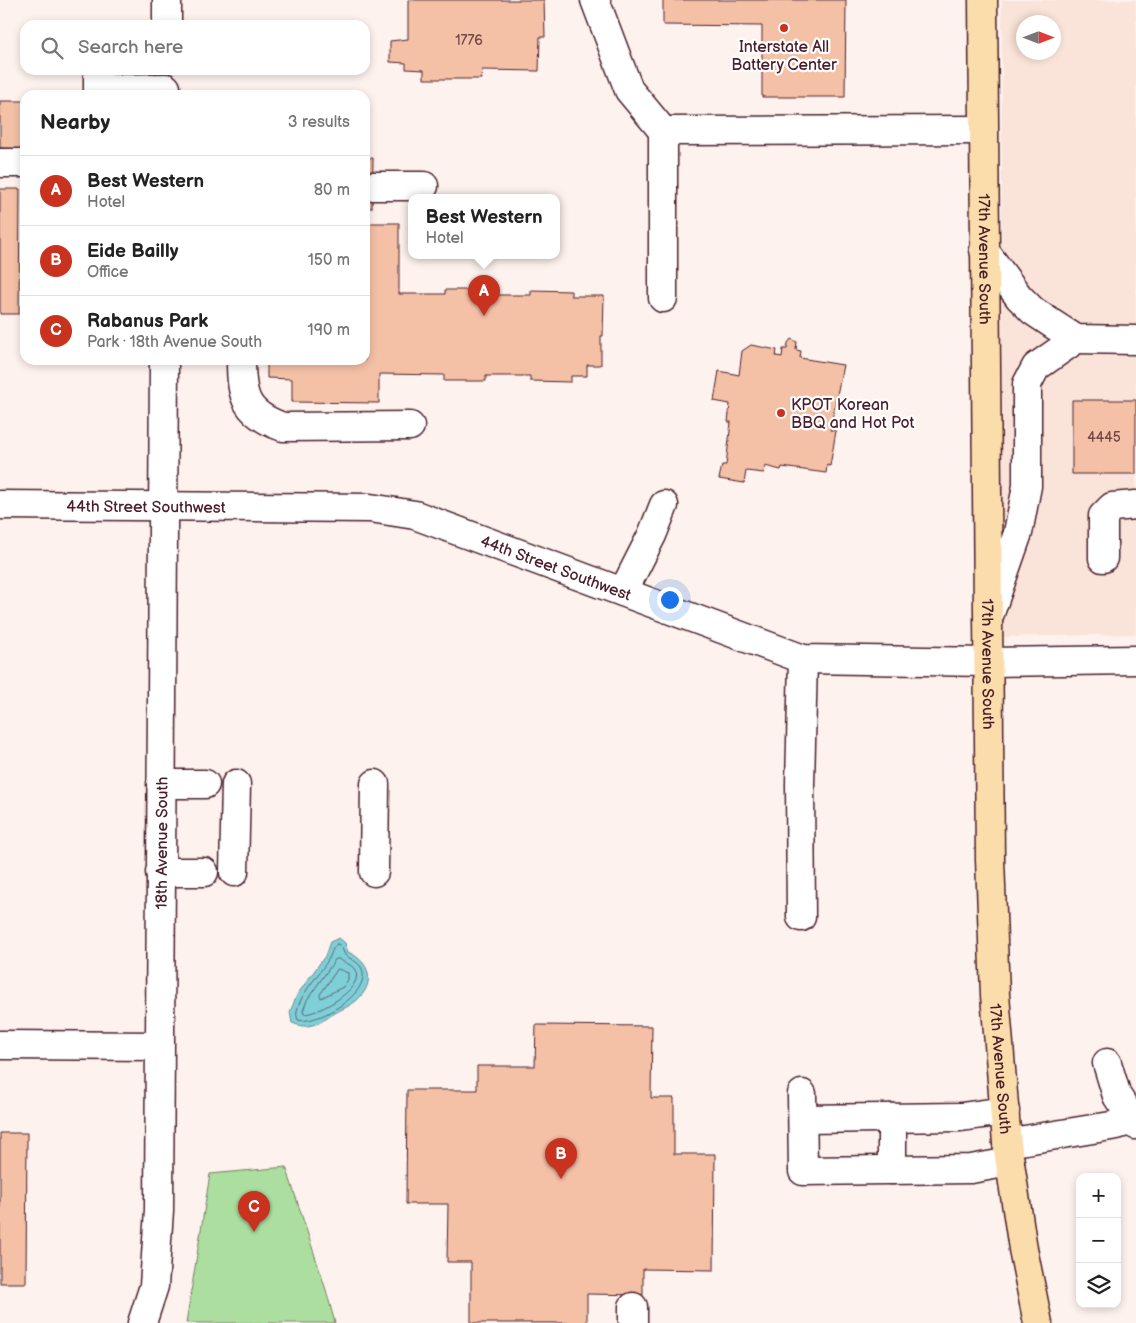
<!DOCTYPE html>
<meta charset="utf-8">
<style>
body{margin:0;font-family:"Balsamiq Sans",sans-serif;background:#f6f6f6;color:#222}
.controls{position:absolute;right:15px;bottom:15px;display:grid;overflow:hidden;border-radius:10px;box-shadow:0 2px 8px #0003}
.controls button{width:45px;height:45px;display:grid;place-items:center;padding:0;border:0;border-bottom:1px solid #e0e0e0;background:#fff;color:#222;font:25px sans-serif}
.compass{position:absolute;left:1016px;top:15px;width:45px;height:45px;border-radius:50%;background:#fff;box-shadow:0 2px 8px #0003;rotate:90deg}
.you{position:absolute;left:669px;top:599px;width:18px;height:18px;margin:-12px;border:4px solid #fff;border-radius:50%;background:#1a73e8;box-shadow:0 0 0 8px #1a73e833}
.badge{display:grid;place-items:center;width:32px;height:32px;border-radius:50%;background:#c8321e;color:#fff;font-size:16px;font-weight:700}
.pin{position:absolute;translate:-50% -41px;filter:drop-shadow(0 1px 2px #0008)}
.pin::after{content:'';position:absolute;top:26px;width:18px;height:15px;background:inherit;clip-path:polygon(0 0,100% 0,50% 100%)}
.popup{position:absolute;left:408px;top:194px;width:152px;height:65px;box-sizing:border-box;display:grid;place-content:center;border-radius:10px;background:#fff;filter:drop-shadow(0 1px 4px #0005);font-size:16px;white-space:nowrap;color:#767676}
.popup b{font-size:19px;color:#222}
.popup::after{content:'';position:absolute;left:50%;top:100%;margin-left:-10px;border:10px solid transparent;border-top-color:#fff}
.list{margin:0;padding:0;list-style:none}
h2{display:flex;justify-content:space-between;align-items:center;height:65px;margin:0;padding:0 20px;font-size:21px}
h2 small{font-size:16px;font-weight:400;color:#767676}
.list li{display:grid;grid-template-columns:32px 1fr auto;gap:15px;align-items:center;box-sizing:border-box;height:70px;padding:0 20px;border-top:1px solid #e0e0e0}
.list b{display:block;font-size:19px;white-space:nowrap}
.list p{margin:0;font-size:16px;white-space:nowrap;color:#767676}
.list em{font-size:16px;font-style:normal;color:#767676}
.icon{flex:none;width:28px;height:28px;fill:none;stroke:currentColor;stroke-width:2;stroke-linecap:round;stroke-linejoin:round}
.map{position:relative;flex:none;width:1136px;height:1323px;overflow:hidden}
.search{position:absolute;background:#fff;box-shadow:0 2px 8px #0003;left:20px;top:20px;width:350px;height:55px;display:flex;align-items:center;gap:12px;box-sizing:border-box;padding:0 18px;border-radius:15px;color:#767676;font-size:19px}
.panel{position:absolute;background:#fff;box-shadow:0 2px 8px #0003;left:20px;top:90px;width:350px;height:275px;border-radius:15px}
.map>svg:first-child{display:block}
.built{fill:#fae3d8;fill-rule:evenodd}
.green{fill:#abde9f;stroke:#7a7e65}
.water{fill:#7ecfd8;stroke:#698993}
.lines{fill:none;stroke-linecap:round;stroke-linejoin:round}
.shore{stroke:#5f6570;stroke-width:1}
.building{fill:#f4c0a6;stroke:#4a1f2b}
.minor-casing{stroke:#4a1f2b;stroke-width:31}
.major-casing{stroke:#4a1f2b;stroke-width:31}
.minor{stroke:#fff;stroke-width:28}
.major{stroke:#faddab;stroke-width:28}
.poi-dot{fill:#c8321e;stroke:#fff;stroke-width:2}
.labels{text-anchor:middle;stroke-width:4.5;stroke-linejoin:round;paint-order:stroke}
.number-label{font-size:14px;fill:#74474a}
.poi-label{font-size:16px;fill:#4a1f2b;stroke:#fff}
.street-label{font-size:16px;fill:#4a1f2b;stroke:#fff}
</style>
<div class="map">
<svg width="1136" height="1323" viewBox="0 0 1136 1323">
<rect width="100%" height="100%" fill="#fdf2ed"/>
<filter id="ink" filterUnits="userSpaceOnUse"><feTurbulence type="fractalNoise" baseFrequency=".02" numOctaves="2"/><feDisplacementMap in="SourceGraphic" scale="10" xChannelSelector="R" yChannelSelector="G"/><feConvolveMatrix kernelMatrix="1 2 1 2 8 2 1 2 1" color-interpolation-filters="sRGB"/></filter>
<g filter="url(#ink)">
<path class="built" d="M1002 0H1136V634L1001 637ZM1024 22H1054V52H1024Z"/>
<path class="green" d="M286 1167 326 1290 335 1323H186L210 1174Z"/>
<path class="water" d="M339 938 345 943 348 952C371 962 376 984 356 1001 350 1006 342 1009 335 1013 326 1019 315 1027 303 1026 300 1026 295 1024 292 1023L290 1012 297 995 325 956 330 942Z"/>
<g class="lines">
<path class="shore" d="M337 944 341 946 345 955C350 959 357 961 361 967 375 992 317 1025 298 1020 290 1003 322 973 329 958 332 953 332 948 337 944Z
M336 959H339C344 963 352 964 355 970 366 988 318 1014 304 1014L303 1011 307 1000Z
M338 969 348 973V980L343 987 321 998 320 995Z"/>
</g>
<path class="building" d="M408 0H544L545 37H540L539 71 482 70 481 79H424V70L406 69V63L390 62V41L408 39Z
M663 0H846L845 97H762V26L663 25Z
M0 101H25V149L0 148Z
M365 158H373L372 208H365Z
M0 189H20L19 314H0Z
M365 223H399V294H445V290H487V295H531V290L571 291V296H604L603 336H601V365H587V376H571V382L530 381V376H486V381H444V375L379 374V403L292 402V379L267 378V360H365Z
M791 339 797 342 796 350 801 351 800 358 843 365 830 430 836 431 830 466 827 465 826 473 782 467 781 470 765 466 764 473 746 471 744 483 719 479 722 465H726L731 422H728L730 404 714 401 719 371 739 375 742 351 751 345 777 350 776 356 782 357 783 349H787L788 343Z
M1072 400H1136V474H1072Z
M536 1025 652 1026 651 1098H674V1154H715L714 1270 643 1269V1295L587 1294V1323H471V1262H447L448 1204H406L407 1090H477V1066H535Z
M0 1133H27L26 1283H0Z"/>
<g class="lines">
<defs>
<g id="minor">
<path d="M595 0 629 90 663 131"/>
<path d="M167 25V0"/>
<path d="M98 74V89L166 88"/>
<path d="M0 163H25"/>
<path d="M373 186H424"/>
<path d="M984 250 1019 297 1033 311 1054 325 1076 339 1136 340"/>
<path d="M663 298V131L983 130"/>
<path d="M241 360C241 398 246 414 283 427L410 426"/>
<path id="s1" d="M0 505 370 508 415 515 803 659 987 662 1136 660"/>
<path d="M1103 558V516L1112 507 1136 505"/>
<path d="M623 592 652 535 664 505"/>
<path d="M989 616 1018 533 1027 486V384L1036 367 1076 339"/>
<path d="M161 784H205"/>
<path d="M160 872H204"/>
<path d="M234 872 236 784"/>
<path d="M374 872 375 784"/>
<path d="M801 917 800 784 803 659"/>
<path d="M0 1045 159 1046"/>
<path d="M1107 1063 1117 1096 1136 1125"/>
<path d="M802 1094 803 1171 971 1169 1010 1162"/>
<path d="M803 1119 961 1117 1005 1111"/>
<path d="M1007 1143 1117 1125 1136 1119"/>
<path d="M892 1170V1118"/>
<path d="M633 1307V1323"/>
<path id="s2" d="M142 1323 154 1286 159 1210 164 360"/>
</g>
<g id="major">
<path id="s3" d="M983 0 990 859 995 995 1007 1143 1023 1249 1038 1323"/>
</g>
</defs>
<use href="#minor" class="minor-casing"/>
<use href="#major" class="major-casing"/>
<use href="#minor" class="minor"/>
<use href="#major" class="major"/>
</g>
</g>
<g class="poi-dot">
<circle cx="784" cy="28" r="5"/>
<circle cx="781" cy="413" r="5"/>
</g>
<g class="labels">
<g class="number-label">
<text x="469" y="45">1776</text>
<text x="1104" y="442">4445</text>
</g>
<g class="poi-label">
<text x="784" y="52">Interstate All<tspan x="784" dy="18">Battery Center</tspan></text>
<text x="791" y="410" text-anchor="start">KPOT Korean<tspan x="791" dy="18">BBQ and Hot Pot</tspan></text>
</g>
<g class="street-label">
<text dy="6" stroke="none"><textPath href="#s3" startOffset="259">17th Avenue South</textPath></text>
<text dy="6" stroke="none"><textPath href="#s1" startOffset="146">44th Street Southwest</textPath></text>
<text dy="6" stroke="none"><textPath href="#s1" startOffset="566">44th Street Southwest</textPath></text>
<text dy="6" stroke="none"><textPath href="#s3" startOffset="664">17th Avenue South</textPath></text>
<text dy="6" stroke="none"><textPath href="#s2" startOffset="482">18th Avenue South</textPath></text>
<text dy="6" stroke="none"><textPath href="#s3" startOffset="1069">17th Avenue South</textPath></text>
</g>
</g>
</svg>
<div class="controls">
<button>+</button>
<button>−</button>
<button><svg class="icon" aria-label="layers" viewBox="0 0 24 24"><path d="M12 4l9 5-9 5-9-5zM3 14l9 5 9-5"/></svg></button>
</div>
<svg class="compass" viewBox="-18 -18 36 36"><path d="M0-13l5 13h-10z" fill="#e53935"/><path d="M0 13l5-13h-10z" fill="#767676"/></svg>
<div class="you"></div>
<div class="pin badge" style="left:484px;top:316px">A</div>
<div class="popup"><b>Best Western</b>Hotel</div>
<div class="pin badge" style="left:561px;top:1179px">B</div>
<div class="pin badge" style="left:254px;top:1232px">C</div>
<div class="search"><svg class="icon" aria-label="search" viewBox="0 0 24 24"><circle cx="10" cy="10" r="6"/><path d="M15 15l6 6"/></svg>Search here</div>
<section class="panel">
<h2>Nearby<small>3 results</small></h2>
<ul class="list">
<li><span class="badge">A</span><div><b>Best Western</b><p>Hotel</p></div><em>80 m</em></li>
<li><span class="badge">B</span><div><b>Eide Bailly</b><p>Office</p></div><em>150 m</em></li>
<li><span class="badge">C</span><div><b>Rabanus Park</b><p>Park · 18th Avenue South</p></div><em>190 m</em></li>
</ul>
</section>
</div>
